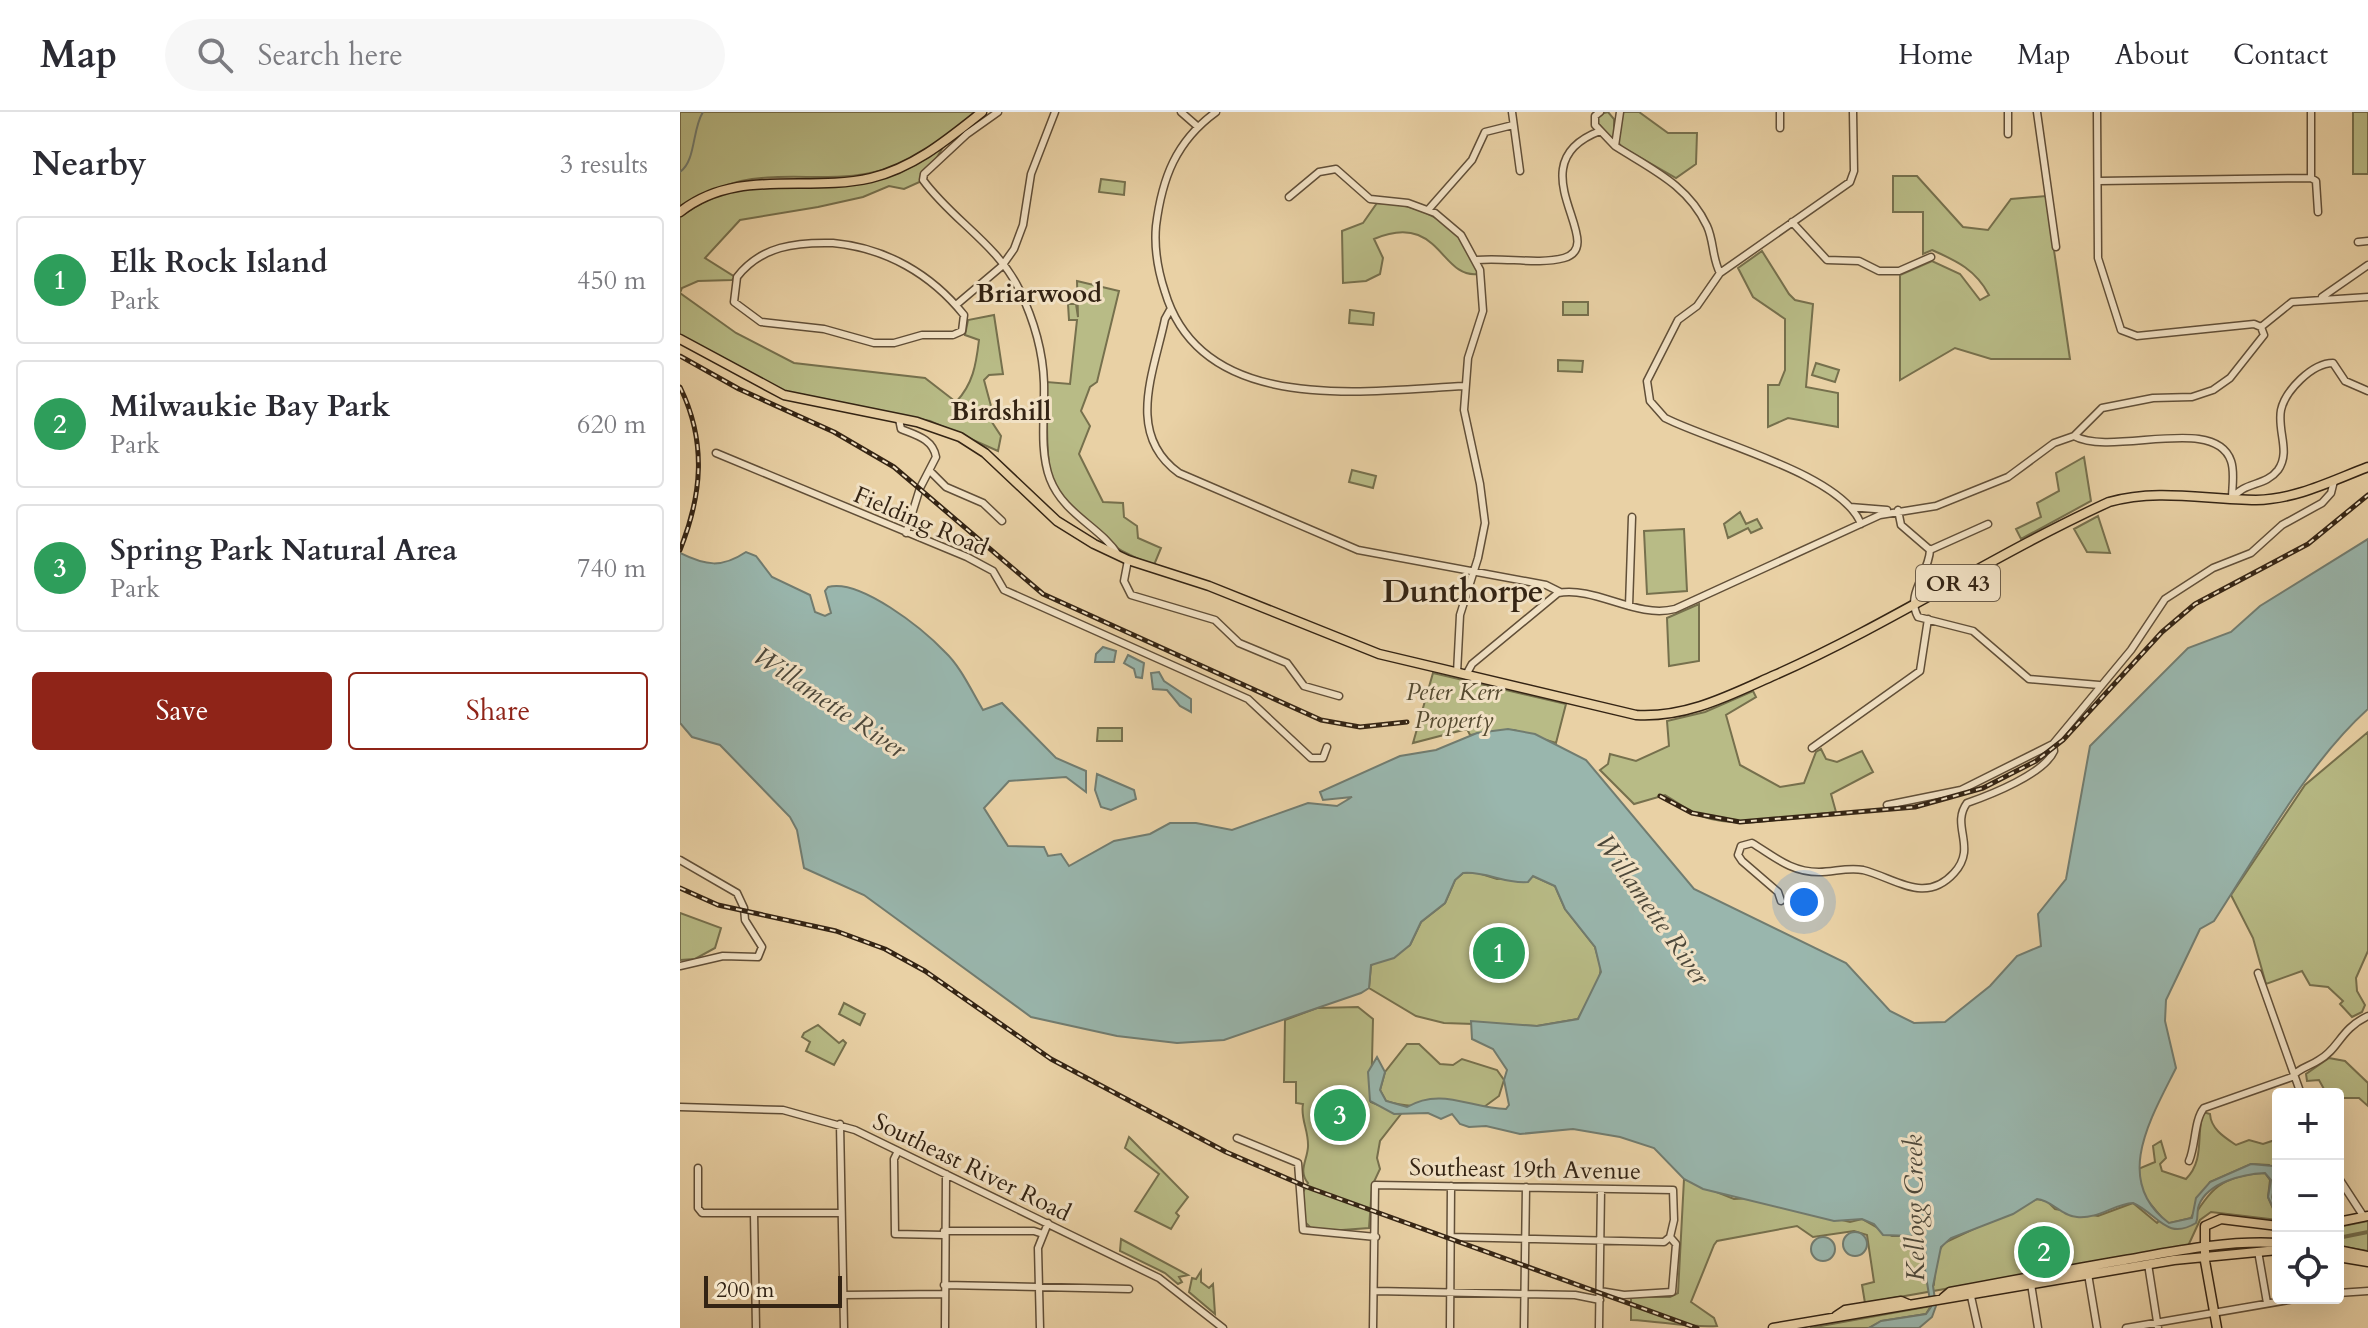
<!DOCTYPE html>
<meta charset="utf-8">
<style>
body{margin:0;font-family:Cardo,serif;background:#f7f7f7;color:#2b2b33}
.controls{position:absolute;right:24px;bottom:24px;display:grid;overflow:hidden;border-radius:8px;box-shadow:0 8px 32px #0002}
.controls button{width:72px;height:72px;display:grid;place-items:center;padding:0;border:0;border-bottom:2px solid #e1e1e2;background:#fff;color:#2b2b33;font:40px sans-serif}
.scale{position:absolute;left:24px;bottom:20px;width:138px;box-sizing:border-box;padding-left:8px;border:4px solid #342414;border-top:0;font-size:22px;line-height:28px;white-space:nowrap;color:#342414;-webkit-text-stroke:6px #f1e1c4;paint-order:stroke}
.you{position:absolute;left:1124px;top:790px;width:28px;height:28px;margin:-20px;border:6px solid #fff;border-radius:50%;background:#1a73e8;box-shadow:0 0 0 12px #1a73e833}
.badge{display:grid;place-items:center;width:52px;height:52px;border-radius:50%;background:#8f2418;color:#fff;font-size:26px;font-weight:700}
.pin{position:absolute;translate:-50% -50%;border:4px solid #fff;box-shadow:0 2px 8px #0006}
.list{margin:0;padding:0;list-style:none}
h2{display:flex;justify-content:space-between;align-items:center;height:104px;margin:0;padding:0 32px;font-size:34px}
h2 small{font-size:26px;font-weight:400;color:#7c7c81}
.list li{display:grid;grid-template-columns:52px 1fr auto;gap:24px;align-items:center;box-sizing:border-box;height:128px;margin:0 16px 16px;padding:0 16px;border:2px solid #e1e1e2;border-radius:8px}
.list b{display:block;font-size:30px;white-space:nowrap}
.list p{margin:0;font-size:26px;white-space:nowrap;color:#7c7c81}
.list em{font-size:26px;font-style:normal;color:#7c7c81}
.actions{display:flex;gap:16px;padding:24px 32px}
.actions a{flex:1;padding:18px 0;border:2px solid #8f2418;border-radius:8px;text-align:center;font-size:28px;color:#8f2418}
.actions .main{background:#8f2418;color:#fff}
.icon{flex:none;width:44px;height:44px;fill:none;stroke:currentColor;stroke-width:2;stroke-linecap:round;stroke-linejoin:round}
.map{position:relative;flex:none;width:1688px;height:1216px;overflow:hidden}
header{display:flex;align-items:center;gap:48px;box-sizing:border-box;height:112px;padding:0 40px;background:#fff;border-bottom:2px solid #e1e1e2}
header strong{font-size:38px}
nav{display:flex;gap:44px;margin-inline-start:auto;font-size:28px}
.search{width:560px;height:72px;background:#f7f7f7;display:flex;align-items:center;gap:20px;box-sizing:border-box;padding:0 28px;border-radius:44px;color:#7c7c81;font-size:30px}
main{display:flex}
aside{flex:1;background:#fff}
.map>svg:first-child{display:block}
.green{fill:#b8bb86;stroke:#76704d;stroke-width:2}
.water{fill:#99b6ad;stroke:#717c70;stroke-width:2}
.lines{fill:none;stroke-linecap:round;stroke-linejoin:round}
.stream{stroke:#717c70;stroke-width:2}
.minor-casing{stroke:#614f38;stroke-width:9}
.major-casing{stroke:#342414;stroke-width:11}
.minor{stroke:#f1e1c4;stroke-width:6}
.major{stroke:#e9d1a5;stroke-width:8}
.rail-casing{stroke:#342414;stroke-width:5}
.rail{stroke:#f1e1c4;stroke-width:2;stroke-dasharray:6;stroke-linecap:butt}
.labels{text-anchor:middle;stroke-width:6;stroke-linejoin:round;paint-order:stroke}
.shield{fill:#f1e1c4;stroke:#6d5d49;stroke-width:2}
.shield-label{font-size:22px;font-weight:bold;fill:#342414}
.street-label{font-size:24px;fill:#342414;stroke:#f1e1c4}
.park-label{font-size:24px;font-style:italic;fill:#554a30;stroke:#f1e1c4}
.neighbourhood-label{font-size:26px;font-weight:bold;fill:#342414;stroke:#f1e1c4}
.water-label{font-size:26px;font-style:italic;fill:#4d483a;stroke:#f1e1c4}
.district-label{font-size:32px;font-weight:bold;fill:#342414;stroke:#f1e1c4}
</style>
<header>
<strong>Map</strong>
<div class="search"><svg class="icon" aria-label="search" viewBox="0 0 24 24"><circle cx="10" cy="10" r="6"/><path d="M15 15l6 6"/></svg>Search here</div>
<nav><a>Home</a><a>Map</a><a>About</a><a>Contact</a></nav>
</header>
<main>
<aside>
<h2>Nearby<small>3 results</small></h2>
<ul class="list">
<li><span class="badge" style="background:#2e9e5b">1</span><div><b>Elk Rock Island</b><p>Park</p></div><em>450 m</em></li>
<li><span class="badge" style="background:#2e9e5b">2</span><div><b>Milwaukie Bay Park</b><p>Park</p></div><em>620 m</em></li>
<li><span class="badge" style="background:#2e9e5b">3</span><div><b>Spring Park Natural Area</b><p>Park</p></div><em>740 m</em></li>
</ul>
<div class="actions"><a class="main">Save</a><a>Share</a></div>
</aside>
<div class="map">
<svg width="1688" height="1216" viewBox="0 0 1688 1216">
<rect width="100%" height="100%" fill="#e9d1a5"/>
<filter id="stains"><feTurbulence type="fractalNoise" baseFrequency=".0025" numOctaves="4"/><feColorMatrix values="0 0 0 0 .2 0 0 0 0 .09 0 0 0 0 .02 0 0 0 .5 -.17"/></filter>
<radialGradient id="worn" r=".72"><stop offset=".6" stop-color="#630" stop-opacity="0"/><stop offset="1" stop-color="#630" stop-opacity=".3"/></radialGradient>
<path class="green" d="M0 0H296C272 19 249 40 220 52 167 75 114 58 61 69 39 74 20 86 0 97Z
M928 0 934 7V30L917 10 920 2Z
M943 0H959L988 21H1017L1016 52 996 66 942 35 938 30Z
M1673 0H1688V62H1673Z
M263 35 244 68 224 77 209 74 183 85 138 95 60 108 25 146 55 165 52 168 18 169 2 176 0 181 56 221 114 251 245 266 276 290C293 272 296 253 299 228L285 223 288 208 314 203 323 262 309 263 304 268 311 294 306 301 321 324 318 339 250 309 109 282 78 269 0 223V105C60 61 89 83 153 73 190 67 232 55 263 35Z
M1213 64H1237L1283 115 1308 118 1331 87 1366 84 1390 247H1311L1275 236 1220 268V163L1252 149 1280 162 1300 188 1309 183C1296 158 1277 149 1252 138L1243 142V100H1213Z
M421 67 445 70 444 83 419 80Z
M697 91C744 91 785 115 798 162 760 167 760 99 694 127L703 146 700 162 686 169 663 171 662 119 683 111Z
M1082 139 1109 182 1115 188 1133 192 1126 275 1158 281V315L1108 306 1088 315V273H1099L1105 258V207L1073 185 1058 156Z
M397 169 439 179 417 270 410 275 401 299 410 314 399 342 423 390 443 391 444 405 457 414 458 426 481 436 474 453C435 440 379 403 370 359 365 330 368 299 367 270L390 272 397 208H389L388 192H396L398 205Z
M883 190H908V203H883Z
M670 198 694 201 693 213 669 211Z
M878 248 903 249 902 260 878 259Z
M1136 251 1159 258 1155 270 1132 263Z
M1404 345 1411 389 1341 427 1336 417 1361 405 1357 391 1379 379 1376 361Z
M672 358 696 364 693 376 669 370Z
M1060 400 1066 412 1077 407 1082 416 1071 421 1068 416 1048 426 1044 412Z
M1418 404 1430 441 1407 440 1394 417Z
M1004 417 1007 479 967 482 964 419Z
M1019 492V549L989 554 987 506Z
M753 561 886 592 876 631 834 618 790 623 787 617 733 631Z
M1073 579 1076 585 1046 603 1060 653 1100 675 1124 671 1136 640 1141 637 1146 647 1157 650 1182 639 1193 660 1151 682 1156 700C1116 704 1063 718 1024 705 1010 700 997 690 985 683L954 692 920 658 928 652 930 642 956 649 989 634 987 609 1025 600Z
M418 616H442V629H417Z
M1688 620V839L1676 866 1677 879 1685 893 1682 900 1672 905 1660 892 1663 889 1648 875 1630 873 1622 859 1586 872 1573 826 1551 783 1625 673Z
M795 760 817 767 853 764 875 774 885 797 915 835 921 856 919 868 898 907 857 914 764 911 736 904 689 876 691 853 730 833 741 810 765 791 775 768 783 761Z
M0 801 41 816 35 836 15 847 0 848Z
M164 891 185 902 180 913 159 902Z
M678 895 693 907 691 990 721 1002 700 1029 697 1046 700 1057 692 1074 689 1116 635 1120 624 1109 622 1082 628 1071C618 1059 627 1049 628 1035 629 1019 620 1006 623 992L616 991V970H604L605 908 637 896Z
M138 913 159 931 163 928 166 931 154 953 126 939 130 930 122 925 124 921Z
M727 932H739L760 952 773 953 782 947 817 958 824 968 819 984 804 995C771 989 738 1000 706 989L700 978 705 960Z
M1649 946 1665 949 1688 971V994L1679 986H1658V982L1645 979 1639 968 1627 969 1626 962Z
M1523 1000 1530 1002C1531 1017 1544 1025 1556 1033L1569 1028 1583 1032 1598 1027V1100C1588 1086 1597 1069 1589 1053L1571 1052 1530 1070 1511 1106 1490 1111 1509 1113C1529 1077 1542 1063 1585 1061L1590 1068 1588 1085 1598 1108 1531 1100 1520 1108 1508 1134 1185 1191 1182 1173 1194 1170 1187 1123 1174 1119 1133 1125 1117 1114 1037 1129 1034 1133 1011 1190 1034 1206 1037 1214C1010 1216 979 1209 951 1208V1185H990L998 1181 1004 1067 1054 1087 1072 1086 1170 1110 1182 1107 1212 1124H1232L1246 1142 1244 1152 1254 1171 1257 1142 1264 1131 1357 1087 1367 1089 1375 1097 1418 1104 1453 1091 1477 1111 1482 1106 1462 1082 1458 1057 1475 1050 1473 1034 1481 1029 1486 1046 1480 1052 1482 1059 1506 1067C1525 1048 1516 1023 1523 1000Z
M449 1025 508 1085 496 1101 499 1104 491 1117 455 1099 479 1062 445 1036Z
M1688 1109V1119L1658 1125V1115Z
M1688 1121V1139L1658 1134V1127Z
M441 1127 508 1163 499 1165 502 1170 498 1172 485 1161 440 1139Z
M521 1159V1170L529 1176 533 1172 535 1202 509 1180 512 1166 516 1167Z
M1251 1194 1246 1202 1202 1209 1189 1216H1130Z"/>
<path class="water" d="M1688 427V597C1627 652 1579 740 1534 809L1520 817 1486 888 1485 909 1496 956C1471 1006 1432 1069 1489 1111L1512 1106 1516 1086 1530 1070 1571 1052 1593 1054 1598 1061 1592 1085 1598 1106 1588 1085 1591 1068 1585 1061C1564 1062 1528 1070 1519 1093 1516 1099 1519 1104 1516 1111 1486 1129 1478 1102 1453 1091 1434 1092 1419 1107 1397 1105 1381 1104 1372 1088 1357 1087L1333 1102 1271 1126 1261 1135 1253 1174 1256 1194 1252 1205 1239 1216H1189L1201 1209 1246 1202 1251 1195 1244 1152 1246 1142 1232 1124 1203 1123 1194 1112 1182 1107 1154 1109 1023 1077 1004 1067 974 1036 940 1025 893 1017 840 1022 806 1014 789 1015 780 1012 772 1002 761 1007 748 1001 714 1002 690 989 688 960 697 945 705 960 700 978 706 989 727 995C761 975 790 996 826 997L829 993 824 968 827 958 813 937 792 927 791 909 857 914 898 907 921 860 915 835 885 797 875 774 853 764 848 770C824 772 806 759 783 761L775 768 765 791 741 810 730 833 714 846 691 853 689 876 681 881 544 928 497 931 437 924 351 905 184 783 124 756 117 718 110 705 40 633 12 625 0 611V441C26 454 42 456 66 440L76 444 92 465 130 483 135 500 145 504 151 501 145 479 148 475C180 466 243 517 265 540 281 555 292 580 303 598L322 591 376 646 406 659V680L386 665 329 669 304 696 328 734 364 735 368 744 381 742 389 754 434 729 470 722 490 711H516L552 718 628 691 657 694 672 685 643 688 640 680 720 644 756 638 797 621 828 617 855 622 906 648 1014 777 1166 851 1210 899 1234 911 1265 910 1310 874 1337 844 1361 834 1358 802 1386 767 1410 634 1508 536 1551 520 1580 494Z
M423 535 436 539 434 550H415L416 542Z
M448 543 464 551 462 566 456 565 454 557 444 551Z
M479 560 484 569 511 587V600L500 594 487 578 473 577 471 561Z
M417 662 454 678 456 687 431 698 421 695 415 678Z
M1163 1132a12 12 0 1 1 24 0a12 12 0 1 1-24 0Z
M1131 1137a12 12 0 1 1 24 0a12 12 0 1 1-24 0Z"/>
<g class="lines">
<path class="stream" d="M0 60C16 49 12 17 23 0"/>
<defs>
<path id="minor" d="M318 0 287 22 244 62 243 68C272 108 317 132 339 177 353 206 363 238 364 271 365 301 359 338 370 367 384 403 420 414 439 444
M501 0 517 14
M536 0C496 29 482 66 476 114 474 137 478 159 485 180 522 304 684 279 784 274
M832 0 840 59
M920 0 915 4V13L935 34 940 0
M1173 0 1174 59 1170 70 1040 161 1017 194 998 208 967 269 970 289 985 306C1032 330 1162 362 1181 412
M1357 0 1376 135
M1417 0 1418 146 1441 218 1457 224 1574 212 1581 215 1584 223 1550 266 1533 278 1512 285 1473 286 1422 296 1394 324C1433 345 1535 302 1551 349 1555 360 1552 375 1552 387
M1631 0V66L1636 69 1638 100
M1100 16V0
M1328 22V0
M935 34C971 57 1008 73 1027 114 1034 129 1032 146 1040 161
M1419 69 1631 66
M609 85 639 60 656 57 690 87 728 91 755 101 781 123 800 158 803 199 788 246 784 298 800 372 805 411 798 446 780 503 777 561
M748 98 792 48 805 20 833 13
M1112 110 1147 148 1179 149 1199 159H1219L1251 145
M1678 130 1688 129
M153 131C206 136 251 162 284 203L282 219 273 223H242L214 231H194L144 217 81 210 54 190 57 165C81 134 116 130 153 131Z
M797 148C825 145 857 153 884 146 931 133 833 52 920 19
M1642 185 1688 153
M276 193 322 154 334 137 343 113 351 62 375 0
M490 198 485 207C474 260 445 322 499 361L678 438 866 473 880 480
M1581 215 1612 190 1688 185
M219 307 221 317C236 323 253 327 256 345L240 376 226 421
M36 341 287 445 313 459 324 478 568 587 631 646H643L647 635
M251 360 266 375 303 391 322 409
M1552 387C1564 369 1585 375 1598 358 1611 340 1597 319 1601 298 1605 279 1632 251 1653 251L1665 269 1688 279
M1170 395 1207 398
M1218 398 1221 413 1250 438C1249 462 1225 482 1238 505L1293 519 1349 567 1419 573
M1250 438 1308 412
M448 448 444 469 451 483 535 508 559 531 607 551 624 574 659 584
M949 494 952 405
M786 563 792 552 878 481C916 474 956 507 995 497L1200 403 1256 394 1328 365 1374 331 1394 324
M1132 636 1240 559 1248 507
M1207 693 1281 678 1373 632 1451 538 1485 487 1533 456 1571 441 1602 413 1642 391 1651 381 1654 369
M0 748 57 781 64 796 65 808 82 835 78 845 43 844 0 854
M1101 789 1098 780 1062 749 1058 743 1061 734 1072 731C1095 745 1111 760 1139 760 1154 760 1168 755 1183 758 1215 766 1245 793 1274 761 1298 735 1270 714 1287 691 1310 683 1364 662 1374 639L1373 632
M1578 861 1621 982
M0 995 103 998 175 1018 479 1166 543 1216
M160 1012 164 1216
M557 1026 618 1051 623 1118 696 1125
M218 1039 214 1047 215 1122 264 1123
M1509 1049C1516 1033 1514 1008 1524 996L1612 965C1620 955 1629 955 1639 948 1659 937 1660 917 1688 904
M18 1056V1096L22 1101H161
M1658 1065 1684 1105
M74 1101 76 1216
M264 1119H354L363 1122
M771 1125 984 1130 990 1125
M1578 1139 1587 1191
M1468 1152 1478 1216
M1408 1162 1417 1216
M1351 1172 1358 1216
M264 1173 449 1177
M695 1179 895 1183 920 1188
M1290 1180 1298 1216
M1658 1181 1688 1179
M163 1183 265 1182
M265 1216 266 1062
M360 1216 358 1136 368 1111
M693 1216 695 1073 993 1078 994 1108 990 1125 996 1132 992 1180 944 1183 920 1179
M770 1216 771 1074
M844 1216 846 1075
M919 1216 921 1077
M1446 1216 1620 1186"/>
<path id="major" d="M0 100C57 55 126 81 191 66 235 55 268 27 302 0
M0 227 104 283 237 310 280 325 305 341 377 409 414 432 448 448 529 474 699 542 956 603C1007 606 1050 583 1095 563 1210 512 1315 442 1429 390 1479 376 1526 388 1576 388 1617 387 1651 369 1688 355
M1658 1110 1688 1104
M1658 1138 1688 1144
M1658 1145 1688 1150
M1263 1186 1270 1180C1328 1169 1387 1158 1445 1148 1495 1139 1547 1128 1598 1131
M1156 1204 1165 1198 1221 1189 1228 1192
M1093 1216 1494 1148 1598 1138
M1537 1216 1525 1149V1114L1541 1107 1598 1114"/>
</defs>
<use href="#minor" class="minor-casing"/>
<use href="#major" class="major-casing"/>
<use href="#minor" class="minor"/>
<use href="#major" class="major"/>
<defs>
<path id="rail" d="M0 244 59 277 154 320 214 355 363 482 641 608 680 615 727 610
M0 275C27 330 22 383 0 438
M980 684 1012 701 1060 710 1235 695 1303 676 1356 649 1383 628 1482 520 1515 492 1628 432 1688 383
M0 776 38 793 156 819 205 837 245 859 371 947 546 1040 627 1075 1017 1216"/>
</defs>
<use href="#rail" class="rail-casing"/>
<use href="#rail" class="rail"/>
</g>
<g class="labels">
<rect class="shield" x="1236" y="453" width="84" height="36" rx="6"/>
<g class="shield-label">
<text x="1278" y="479">OR 43</text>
</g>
<g class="street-label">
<text transform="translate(241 409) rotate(23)" y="8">Fielding Road</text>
<text transform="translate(292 1055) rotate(26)" y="8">Southeast River Road</text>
<text transform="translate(845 1057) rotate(1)" y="8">Southeast 19th Avenue</text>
</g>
<g class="park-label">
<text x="774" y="588">Peter Kerr<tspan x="774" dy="28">Property</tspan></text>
</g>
<g class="neighbourhood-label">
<text x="359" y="190">Briarwood</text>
<text x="321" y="308">Birdshill</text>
</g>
<g class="water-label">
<text transform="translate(150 590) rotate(34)" y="9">Willamette River</text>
<text transform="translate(973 797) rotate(55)" y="9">Willamette River</text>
<text transform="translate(1234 1096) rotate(-91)" y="9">Kellogg Creek</text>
</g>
<g class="district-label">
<text x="783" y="490">Dunthorpe</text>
</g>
</g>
<rect width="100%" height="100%" filter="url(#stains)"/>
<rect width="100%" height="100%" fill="url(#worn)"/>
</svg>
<div class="controls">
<button>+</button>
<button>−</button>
<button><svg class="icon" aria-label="locate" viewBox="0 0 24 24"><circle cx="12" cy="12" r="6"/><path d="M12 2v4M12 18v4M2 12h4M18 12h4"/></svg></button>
</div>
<div class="scale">200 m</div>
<div class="you"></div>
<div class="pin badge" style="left:819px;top:841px;background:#2e9e5b">1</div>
<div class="pin badge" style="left:1364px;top:1140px;background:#2e9e5b">2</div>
<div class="pin badge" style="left:660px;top:1003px;background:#2e9e5b">3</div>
</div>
</main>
